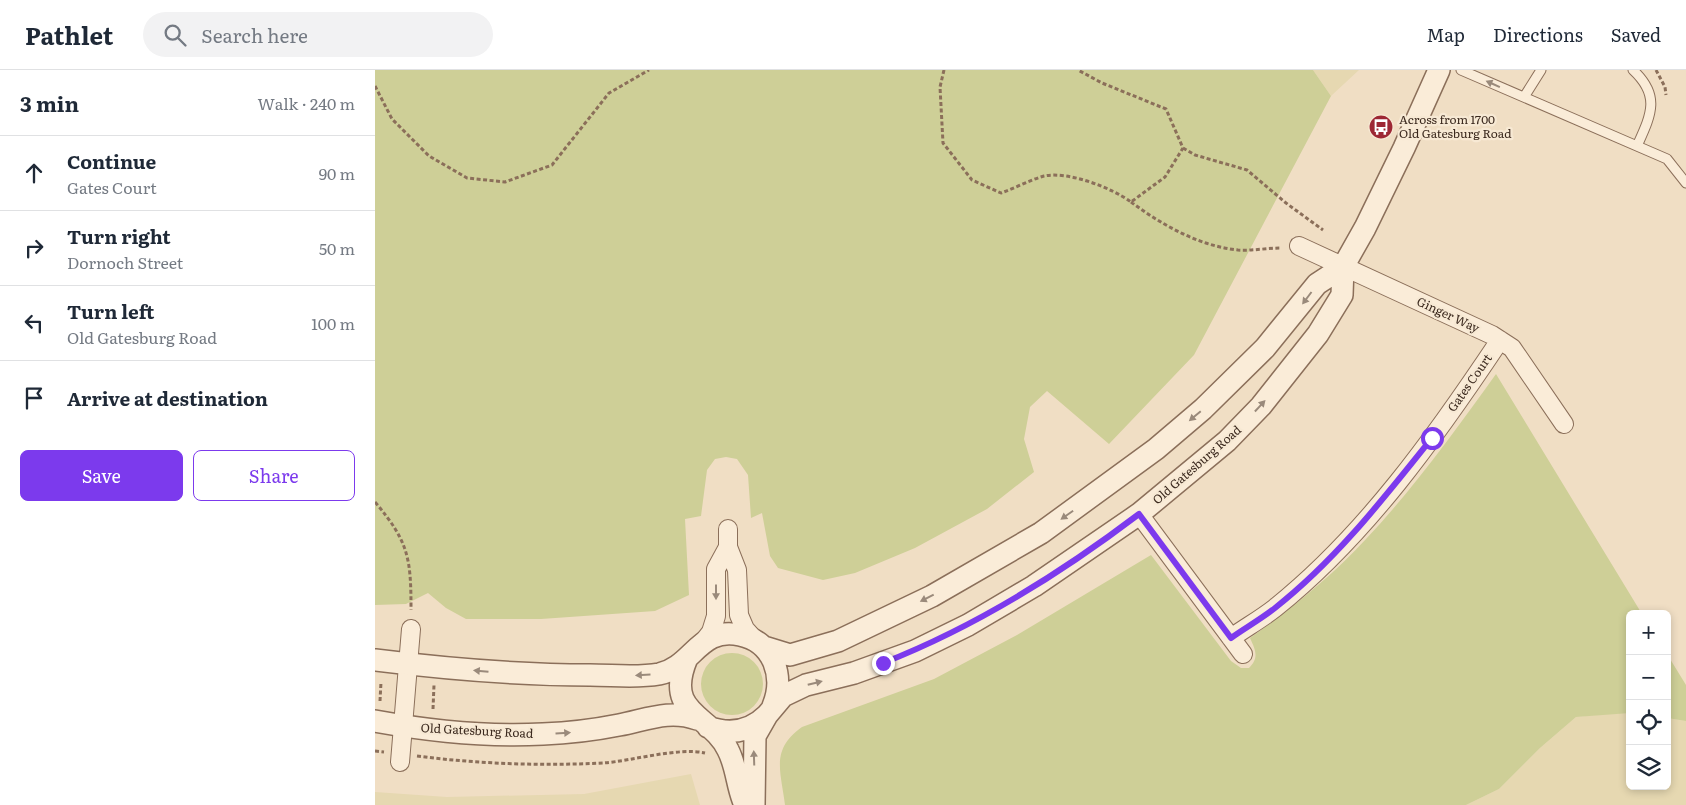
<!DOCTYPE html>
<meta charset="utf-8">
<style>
body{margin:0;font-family:Literata,serif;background:#f2f2f3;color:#1f2937}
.controls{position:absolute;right:15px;bottom:15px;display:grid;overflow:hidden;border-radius:8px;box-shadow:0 2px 8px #0003}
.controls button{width:45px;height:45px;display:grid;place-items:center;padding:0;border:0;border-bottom:1px solid #e0e1e3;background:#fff;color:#1f2937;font:25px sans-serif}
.stop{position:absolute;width:15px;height:15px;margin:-11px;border:4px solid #7c3aed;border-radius:50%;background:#fff}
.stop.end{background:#7c3aed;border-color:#fff;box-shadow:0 1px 5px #0008}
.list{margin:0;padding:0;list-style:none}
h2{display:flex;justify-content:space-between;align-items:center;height:65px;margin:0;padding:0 20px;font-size:21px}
h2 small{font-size:16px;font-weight:400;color:#747a83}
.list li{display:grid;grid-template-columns:32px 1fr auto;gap:15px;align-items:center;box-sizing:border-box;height:75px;padding:0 20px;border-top:1px solid #e0e1e3}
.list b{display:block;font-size:19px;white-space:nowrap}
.list p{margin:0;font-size:16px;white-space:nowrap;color:#747a83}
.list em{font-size:16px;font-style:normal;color:#747a83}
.actions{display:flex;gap:10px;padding:15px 20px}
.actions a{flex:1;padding:11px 0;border:1px solid #7c3aed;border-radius:8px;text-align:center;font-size:18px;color:#7c3aed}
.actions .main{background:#7c3aed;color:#fff}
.icon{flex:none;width:28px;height:28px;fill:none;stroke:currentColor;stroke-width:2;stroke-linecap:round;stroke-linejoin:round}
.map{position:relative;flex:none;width:1311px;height:735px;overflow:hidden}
header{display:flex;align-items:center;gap:30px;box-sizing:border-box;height:70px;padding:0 25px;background:#fff;border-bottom:1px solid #e0e1e3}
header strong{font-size:24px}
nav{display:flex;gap:28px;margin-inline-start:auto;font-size:18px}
.search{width:350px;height:45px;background:#f2f2f3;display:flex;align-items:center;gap:12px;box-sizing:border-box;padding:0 18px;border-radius:28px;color:#747a83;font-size:19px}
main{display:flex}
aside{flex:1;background:#fff}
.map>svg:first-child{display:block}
.farmland{fill:#e6d8b1}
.green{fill:#cecf97}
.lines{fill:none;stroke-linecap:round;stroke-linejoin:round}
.service-casing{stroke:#8b6f5a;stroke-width:11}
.minor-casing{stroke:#8b6f5a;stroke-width:20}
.tertiary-casing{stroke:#8b6f5a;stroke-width:24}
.path{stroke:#8b6f5a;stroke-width:3;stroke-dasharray:4 2.5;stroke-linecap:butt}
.service{stroke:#faecd8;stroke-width:9}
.minor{stroke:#faecd8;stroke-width:18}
.tertiary{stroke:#faecd8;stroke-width:21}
.oneway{fill:#9a8a7b}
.route{stroke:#7c3aed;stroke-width:6}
.labels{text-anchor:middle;stroke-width:4.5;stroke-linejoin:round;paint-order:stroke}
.poi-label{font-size:12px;fill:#3b291e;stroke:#f7e9d4;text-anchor:start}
.street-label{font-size:12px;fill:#3b291e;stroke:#f7e9d4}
</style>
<header>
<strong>Pathlet</strong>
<div class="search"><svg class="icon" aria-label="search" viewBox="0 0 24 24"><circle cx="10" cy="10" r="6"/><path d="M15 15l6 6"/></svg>Search here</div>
<nav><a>Map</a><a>Directions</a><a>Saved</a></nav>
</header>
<main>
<aside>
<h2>3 min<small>Walk · 240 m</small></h2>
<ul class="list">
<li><svg class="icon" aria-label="ahead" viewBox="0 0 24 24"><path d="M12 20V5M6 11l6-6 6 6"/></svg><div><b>Continue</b><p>Gates Court</p></div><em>90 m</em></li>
<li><svg class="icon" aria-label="right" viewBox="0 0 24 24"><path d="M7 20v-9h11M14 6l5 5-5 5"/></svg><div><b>Turn right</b><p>Dornoch Street</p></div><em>50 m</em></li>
<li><svg class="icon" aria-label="left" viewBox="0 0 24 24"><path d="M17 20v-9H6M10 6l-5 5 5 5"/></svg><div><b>Turn left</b><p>Old Gatesburg Road</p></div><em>100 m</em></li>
<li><svg class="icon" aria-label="arrive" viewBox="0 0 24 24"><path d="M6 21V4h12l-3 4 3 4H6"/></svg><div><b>Arrive at destination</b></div></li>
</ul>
<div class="actions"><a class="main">Save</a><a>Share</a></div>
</aside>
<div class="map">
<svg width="1311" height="735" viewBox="0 0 1311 735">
<rect width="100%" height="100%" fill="#f0dec4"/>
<path class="farmland" d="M938 0H984L956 26Z
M1252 642 1255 643V716H1292V648L1311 651V735H1091L1124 719 1165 678 1201 647Z
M316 704 325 735H0V722L72 727 209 724Z"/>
<path class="green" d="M0 0H938L956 26 819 285 734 374 672 321 655 337 649 369 659 402 612 439 540 478 480 503 448 510 403 498 395 486 387 443 376 448 373 405 362 389 351 387 340 389 332 400 326 446 310 449 314 525 280 541 166 549H91L71 538 53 523 31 534 0 535Z
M1121 304 1267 544H1255V643L1201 647 1165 678 1124 719 1091 735H410C406 701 395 680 427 657L559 609 642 565 776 485 856 591 866 598H874C884 588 881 581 875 568 916 539 957 506 991 469 1039 418 1080 361 1121 304Z
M326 614a31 31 0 1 1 62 0a31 31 0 1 1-62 0Z
M1292 584 1311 615V651L1292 648Z"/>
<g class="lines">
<defs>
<path id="service" d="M1086 0 1292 89 1311 113
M1258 0C1286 26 1276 45 1262 76
M1149 27 1166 0"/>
<path id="minor" d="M924 176 1117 265 1137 278 1189 354
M764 444 868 584
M353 459V477L362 500 364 545 370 559 380 570
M856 568C870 558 886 549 900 538 991 465 1061 366 1125 270
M329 571 336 562 341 546V499L353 477
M25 692 36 559"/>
<path id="tertiary" d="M389 577 415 585 463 571 557 526 666 463 781 379 828 339 890 278 942 214 968 197
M312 588C288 645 336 644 353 680 362 697 362 718 370 735
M0 590C72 599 143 605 215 605 238 605 262 608 284 604 318 597 324 556 365 565 399 572 410 607 398 636
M0 651C55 661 112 667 168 664 193 663 219 660 244 655 271 650 294 639 322 649
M333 657C355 665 375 662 392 645
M379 735 380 666 392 645 408 626 431 615 479 603 540 581 593 555 659 516 764 444 852 371 886 336 943 264 967 225 968 197 990 158 1029 78 1064 0"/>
</defs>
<use href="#service" class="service-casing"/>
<use href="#minor" class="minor-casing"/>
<use href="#tertiary" class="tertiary-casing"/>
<path class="path" d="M569 0 565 17 568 73 597 110 626 123C640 118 655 110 669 106 694 101 737 118 756 132L790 107 808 78 791 39 727 13 703 0
M1281 0 1290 17 1291 25
M0 16 17 49 54 86 92 108 130 112 177 95 234 23 274 0
M808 78 820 85 872 100 911 133 948 160
M756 132C787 155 824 176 863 180 877 181 892 178 906 178
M0 432C34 472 36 489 36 540
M5 631 6 612
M58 639 59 615
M0 681 9 682
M42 686C104 694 166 696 228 693 257 691 303 677 330 683"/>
<use href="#service" class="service"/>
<use href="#minor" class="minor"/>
<use href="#tertiary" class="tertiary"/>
</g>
<defs><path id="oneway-solid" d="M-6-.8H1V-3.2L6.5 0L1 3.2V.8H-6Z" transform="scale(1.25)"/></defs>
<g class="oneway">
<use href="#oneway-solid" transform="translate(1118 14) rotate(-156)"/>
<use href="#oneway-solid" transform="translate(932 228) rotate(127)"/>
<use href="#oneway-solid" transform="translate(885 336) rotate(-47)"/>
<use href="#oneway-solid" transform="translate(820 346) rotate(140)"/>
<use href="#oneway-solid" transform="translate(692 445) rotate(145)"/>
<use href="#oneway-solid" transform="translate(341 522) rotate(90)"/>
<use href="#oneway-solid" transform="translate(552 528) rotate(153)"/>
<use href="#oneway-solid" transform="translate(106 601) rotate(-175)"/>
<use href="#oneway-solid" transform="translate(268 605) rotate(177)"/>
<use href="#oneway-solid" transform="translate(440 613) rotate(-14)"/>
<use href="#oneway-solid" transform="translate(188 663) rotate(-4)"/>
<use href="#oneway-solid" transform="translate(379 688) rotate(-92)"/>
</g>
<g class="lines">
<path class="route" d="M508 593C600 557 685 504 764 444L856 568C870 558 886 549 900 538 961 490 1009 428 1057 368"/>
</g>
<defs>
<symbol id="bus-disc" viewBox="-11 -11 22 22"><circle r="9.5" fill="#9d2734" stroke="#f7e9d4"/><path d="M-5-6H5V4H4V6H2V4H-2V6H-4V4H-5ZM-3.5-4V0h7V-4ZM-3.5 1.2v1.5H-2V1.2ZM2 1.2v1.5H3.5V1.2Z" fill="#fff"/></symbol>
</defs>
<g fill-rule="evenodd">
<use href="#bus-disc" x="992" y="43" width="28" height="28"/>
</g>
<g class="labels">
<g class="poi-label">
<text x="1024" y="54">Across from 1700<tspan x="1024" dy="14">Old Gatesburg Road</tspan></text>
</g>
<g class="street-label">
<text transform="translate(1073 245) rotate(25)" y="4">Ginger Way</text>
<text transform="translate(1095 313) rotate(-55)" y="4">Gates Court</text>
<text transform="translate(822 395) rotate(-41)" y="4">Old Gatesburg Road</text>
<text transform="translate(102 661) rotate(3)" y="4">Old Gatesburg Road</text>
</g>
</g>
</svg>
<div class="controls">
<button>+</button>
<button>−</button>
<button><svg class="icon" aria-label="locate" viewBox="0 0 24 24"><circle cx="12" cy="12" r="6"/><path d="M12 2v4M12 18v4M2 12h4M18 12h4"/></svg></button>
<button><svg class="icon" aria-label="layers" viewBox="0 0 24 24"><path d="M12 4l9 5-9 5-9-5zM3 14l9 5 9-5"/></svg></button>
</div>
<div class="stop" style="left:1057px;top:368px"></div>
<div class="stop end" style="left:508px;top:593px"></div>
</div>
</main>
